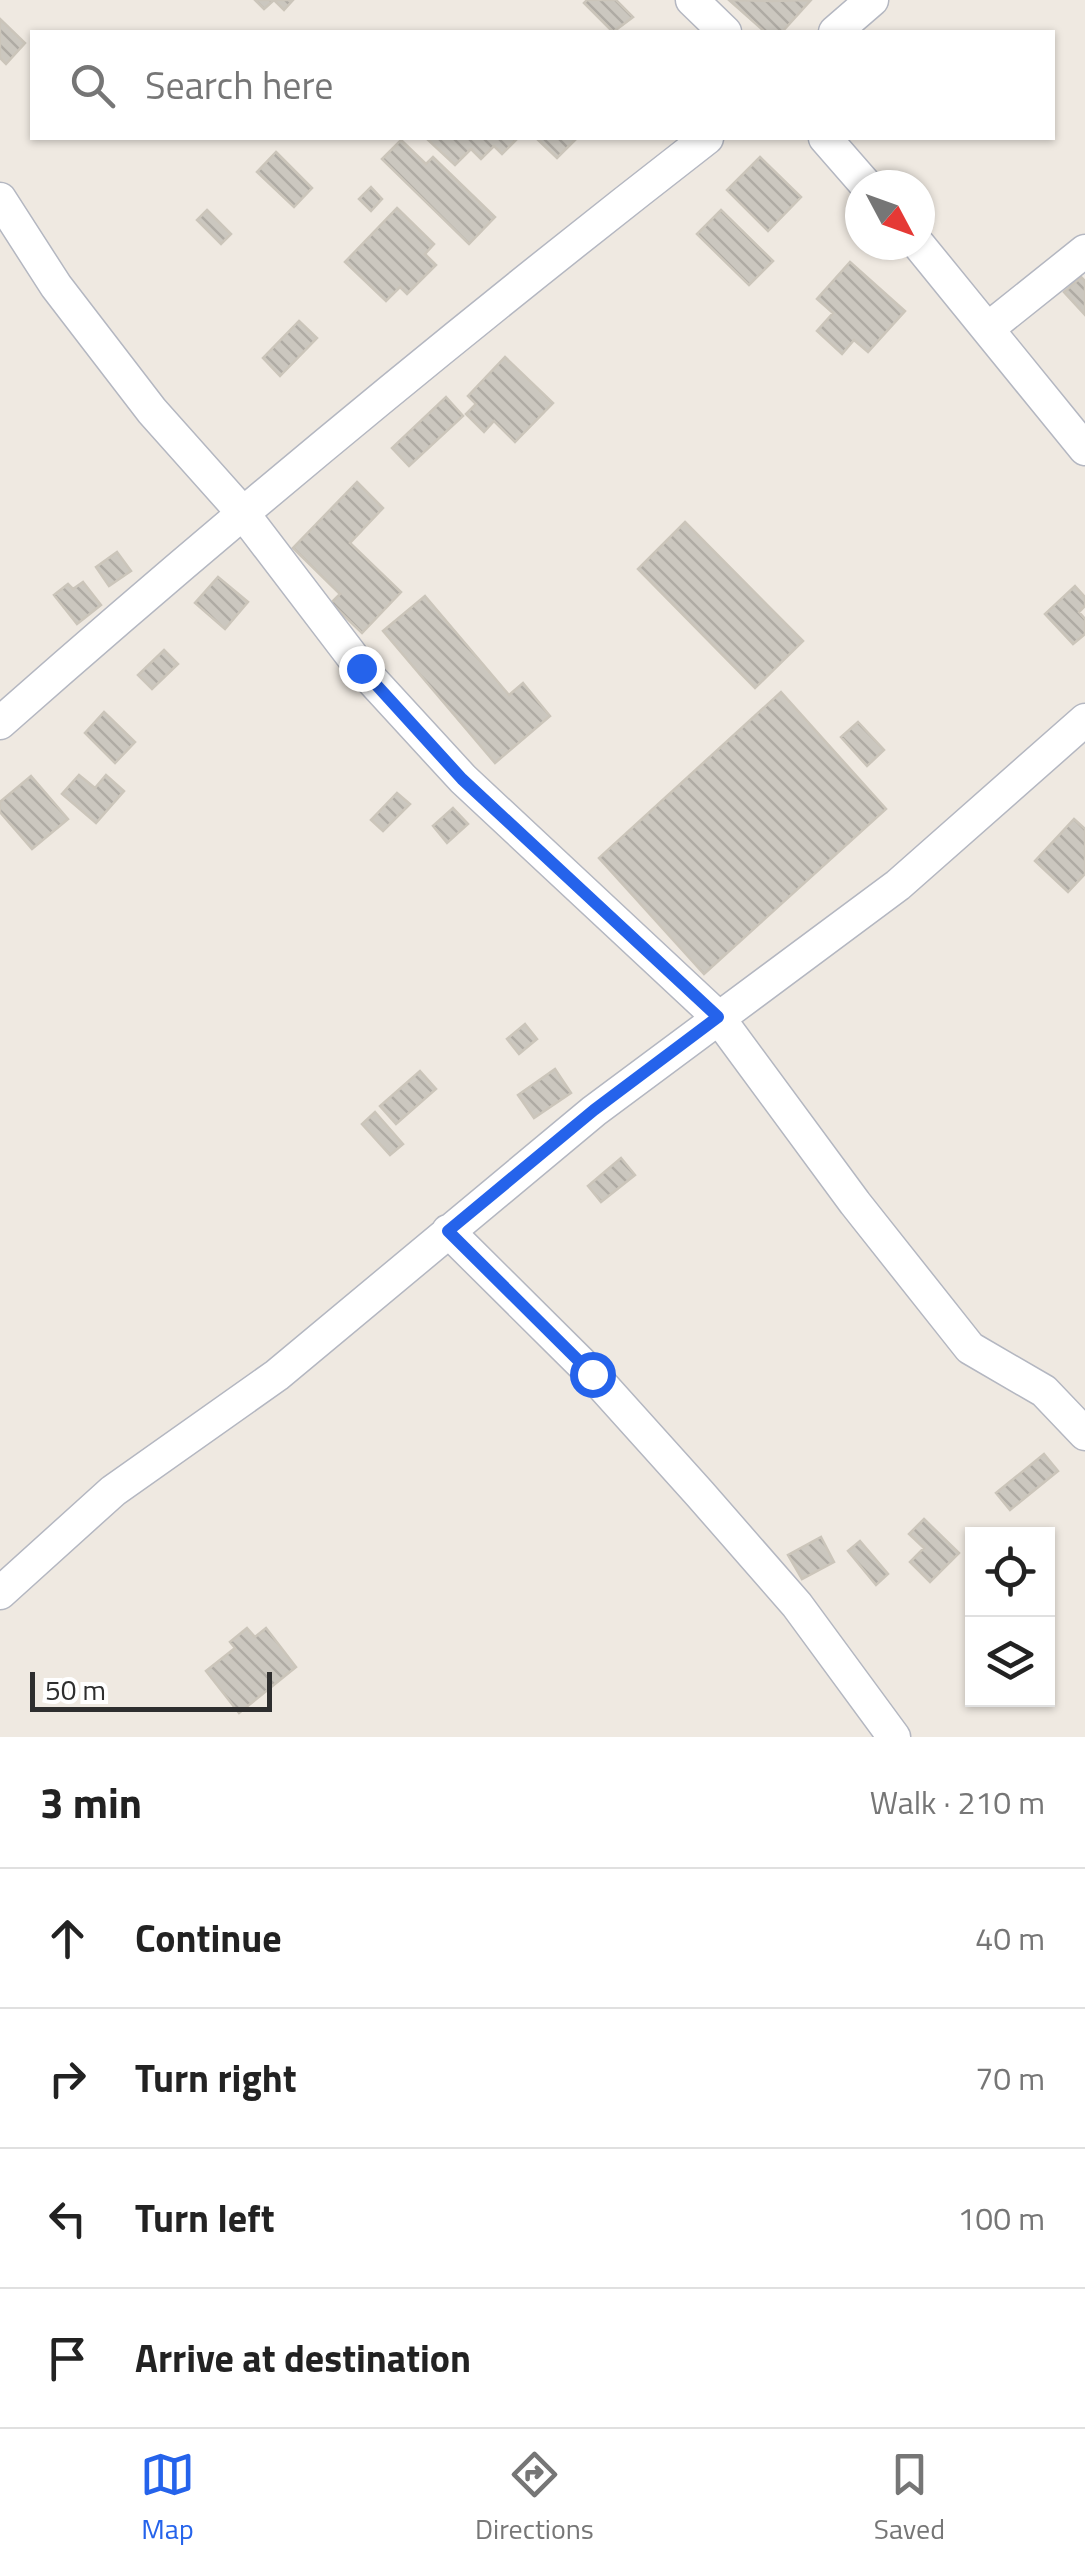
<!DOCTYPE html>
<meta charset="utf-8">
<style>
body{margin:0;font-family:"Titillium Web",sans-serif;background:#f2f2f2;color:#222}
.controls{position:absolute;right:30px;bottom:30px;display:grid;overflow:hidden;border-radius:0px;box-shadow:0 2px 8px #0004}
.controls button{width:90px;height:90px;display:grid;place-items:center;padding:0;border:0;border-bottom:2px solid #e0e0e0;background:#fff;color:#222;font:50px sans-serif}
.compass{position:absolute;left:845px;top:170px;width:90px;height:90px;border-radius:50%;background:#fff;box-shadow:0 2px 8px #0004;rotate:131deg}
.scale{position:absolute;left:30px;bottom:25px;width:242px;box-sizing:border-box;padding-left:10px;border:5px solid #2e2e2e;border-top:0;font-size:28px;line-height:35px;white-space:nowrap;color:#2e2e2e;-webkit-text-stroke:8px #fff;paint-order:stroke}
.stop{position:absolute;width:30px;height:30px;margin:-22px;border:8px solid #2563eb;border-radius:50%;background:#fff}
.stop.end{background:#2563eb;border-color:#fff;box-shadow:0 2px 10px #0008}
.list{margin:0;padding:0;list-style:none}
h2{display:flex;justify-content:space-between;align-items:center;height:130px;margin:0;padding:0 40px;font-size:42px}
h2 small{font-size:32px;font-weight:400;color:#767676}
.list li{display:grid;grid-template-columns:65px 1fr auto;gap:30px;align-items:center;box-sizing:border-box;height:140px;padding:0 40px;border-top:2px solid #e0e0e0}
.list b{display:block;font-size:38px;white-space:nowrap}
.list em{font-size:32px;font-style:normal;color:#767676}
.icon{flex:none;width:55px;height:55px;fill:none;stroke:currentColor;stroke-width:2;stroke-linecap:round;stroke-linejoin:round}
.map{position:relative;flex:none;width:1085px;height:1737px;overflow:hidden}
.search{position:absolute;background:#fff;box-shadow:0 2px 8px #0004;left:30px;right:30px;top:30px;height:110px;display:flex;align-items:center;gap:25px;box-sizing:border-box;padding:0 35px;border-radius:0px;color:#767676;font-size:38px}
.sheet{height:690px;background:#fff}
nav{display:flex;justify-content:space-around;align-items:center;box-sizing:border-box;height:140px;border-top:2px solid #e0e0e0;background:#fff;font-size:28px;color:#767676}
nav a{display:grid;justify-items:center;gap:5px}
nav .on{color:#2563eb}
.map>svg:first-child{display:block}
.building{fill:url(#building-back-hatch);stroke:#cbc5ba;stroke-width:2.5}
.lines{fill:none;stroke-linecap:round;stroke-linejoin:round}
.street-casing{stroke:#b4b7c1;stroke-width:35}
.street{stroke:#fff;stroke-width:32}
.route{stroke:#2563eb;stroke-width:12}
</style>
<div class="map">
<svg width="1085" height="1737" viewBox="0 0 1085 1737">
<defs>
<pattern id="building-back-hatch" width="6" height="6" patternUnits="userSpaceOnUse" patternTransform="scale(2.5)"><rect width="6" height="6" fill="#cbc7bf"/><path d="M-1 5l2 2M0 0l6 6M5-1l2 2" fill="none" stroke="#afaba4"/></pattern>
</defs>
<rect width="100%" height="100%" fill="#efe9e1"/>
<path class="building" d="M255 0H293L284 10 274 0 264 9Z
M587 0H616L633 17 613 32 584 3Z
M729 0 771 1 811 0 782 32H765Z
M0 19 25 43 6 64 0 58Z
M426 138H518L502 154 494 146 481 159 471 149 455 165Z
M536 138H574L576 139 557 158Z
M401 140 426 164 433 157 495 217 469 244 382 159Z
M276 152 312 188 294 207 257 172Z
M760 157 801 197 768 231 727 190Z
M371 187 382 199 371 211 359 199Z
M397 208 434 244 425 254 436 265 407 294 400 287 386 301 345 262Z
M207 210 231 234 221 244 197 220Z
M721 210 773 261 749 285 697 234Z
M850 262 905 311 868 352 854 340 842 354 817 331 833 313 817 299Z
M1081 277 1085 281V315L1064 292Z
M299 321 317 338 280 376 263 358Z
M505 357 553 403 515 442 494 421 484 432 466 414 476 404 468 396Z
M446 397 463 416 409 466 392 448Z
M357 482 383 508 350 543 401 592 362 633 331 603 340 594 293 548Z
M685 522 803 641 755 688 638 569Z
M117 552 131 571 109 586 96 567Z
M218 577 248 602 225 629 195 603Z
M83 582 101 605 77 624 54 595 68 584 73 589Z
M1075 586 1085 597V606L1079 612 1085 619V634L1073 644 1045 614Z
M425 596 509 695 523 683 550 716 495 763 383 631Z
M164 650 178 664 152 689 138 675Z
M781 692 886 809 704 974 599 858Z
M104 712 135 742 115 763 85 733Z
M858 722 884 750 867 766 841 737Z
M79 775 95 788 106 775 124 791 96 823 62 794Z
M31 776 68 819 32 849 0 812V802Z
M397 793 410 804 383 831 371 820Z
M453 808 468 824 447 843 433 826Z
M1074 819 1085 829V874L1068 892 1035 861Z
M525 1024 537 1039 519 1054 507 1039Z
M555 1069 571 1093 534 1118 518 1095Z
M420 1071 436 1089 396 1124 380 1106Z
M375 1112 403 1144 390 1155 362 1124Z
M621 1158 635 1175 601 1202 588 1186Z
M1044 1454 1058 1471 1010 1510 996 1493Z
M924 1519 959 1553 930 1582 910 1562 924 1548 909 1534Z
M821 1537 834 1562 802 1579 788 1555Z
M860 1541 888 1574 876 1585 848 1551Z
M247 1628 255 1637 266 1628 296 1667 239 1713 206 1671 235 1648 230 1642Z"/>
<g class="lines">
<defs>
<path id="street" d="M692 0 725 32
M835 32 872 0
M825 138 866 185
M0 199 56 286 152 411 242 512 361 668 463 779 718 1017 855 1203 970 1348 1044 1391 1085 1434
M919 245 1085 449
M990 327 1085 251
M0 723C230 520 465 326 707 138
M448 1231 592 1374 700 1494 797 1605 894 1737
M0 1593 113 1491 277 1375 594 1111 898 885 1085 720"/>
</defs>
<use href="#street" class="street-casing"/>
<use href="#street" class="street"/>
</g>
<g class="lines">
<path class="route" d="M361 668 462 779 718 1017 594 1110 448 1231 592 1374"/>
</g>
</svg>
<div class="controls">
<button><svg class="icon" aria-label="locate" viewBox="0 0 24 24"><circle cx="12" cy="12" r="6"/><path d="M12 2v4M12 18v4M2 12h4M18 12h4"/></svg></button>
<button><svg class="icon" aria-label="layers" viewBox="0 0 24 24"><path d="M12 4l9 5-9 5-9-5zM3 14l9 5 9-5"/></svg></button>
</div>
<svg class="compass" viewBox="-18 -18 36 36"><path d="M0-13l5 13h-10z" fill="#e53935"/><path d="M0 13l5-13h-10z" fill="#767676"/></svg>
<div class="scale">50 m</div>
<div class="stop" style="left:592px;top:1374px"></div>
<div class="stop end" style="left:361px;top:668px"></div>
<div class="search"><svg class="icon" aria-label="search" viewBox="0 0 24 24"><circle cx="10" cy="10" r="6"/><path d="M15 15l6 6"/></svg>Search here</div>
</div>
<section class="sheet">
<h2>3 min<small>Walk · 210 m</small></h2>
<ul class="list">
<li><svg class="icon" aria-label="ahead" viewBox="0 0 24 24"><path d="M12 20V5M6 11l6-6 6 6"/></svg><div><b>Continue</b></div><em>40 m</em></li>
<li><svg class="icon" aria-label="right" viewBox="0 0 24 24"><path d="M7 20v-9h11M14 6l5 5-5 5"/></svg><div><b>Turn right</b></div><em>70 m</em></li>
<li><svg class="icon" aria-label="left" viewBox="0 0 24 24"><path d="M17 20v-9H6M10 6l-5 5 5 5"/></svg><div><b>Turn left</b></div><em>100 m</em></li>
<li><svg class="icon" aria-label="arrive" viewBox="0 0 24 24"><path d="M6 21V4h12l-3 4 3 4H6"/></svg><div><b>Arrive at destination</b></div></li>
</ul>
</section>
<nav>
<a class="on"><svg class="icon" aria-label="map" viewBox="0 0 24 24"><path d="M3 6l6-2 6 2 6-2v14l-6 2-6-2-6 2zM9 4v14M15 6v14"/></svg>Map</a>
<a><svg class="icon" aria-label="directions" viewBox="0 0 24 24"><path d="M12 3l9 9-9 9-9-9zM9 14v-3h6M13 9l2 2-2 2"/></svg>Directions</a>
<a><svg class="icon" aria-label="saved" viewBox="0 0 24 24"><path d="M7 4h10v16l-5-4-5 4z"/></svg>Saved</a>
</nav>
